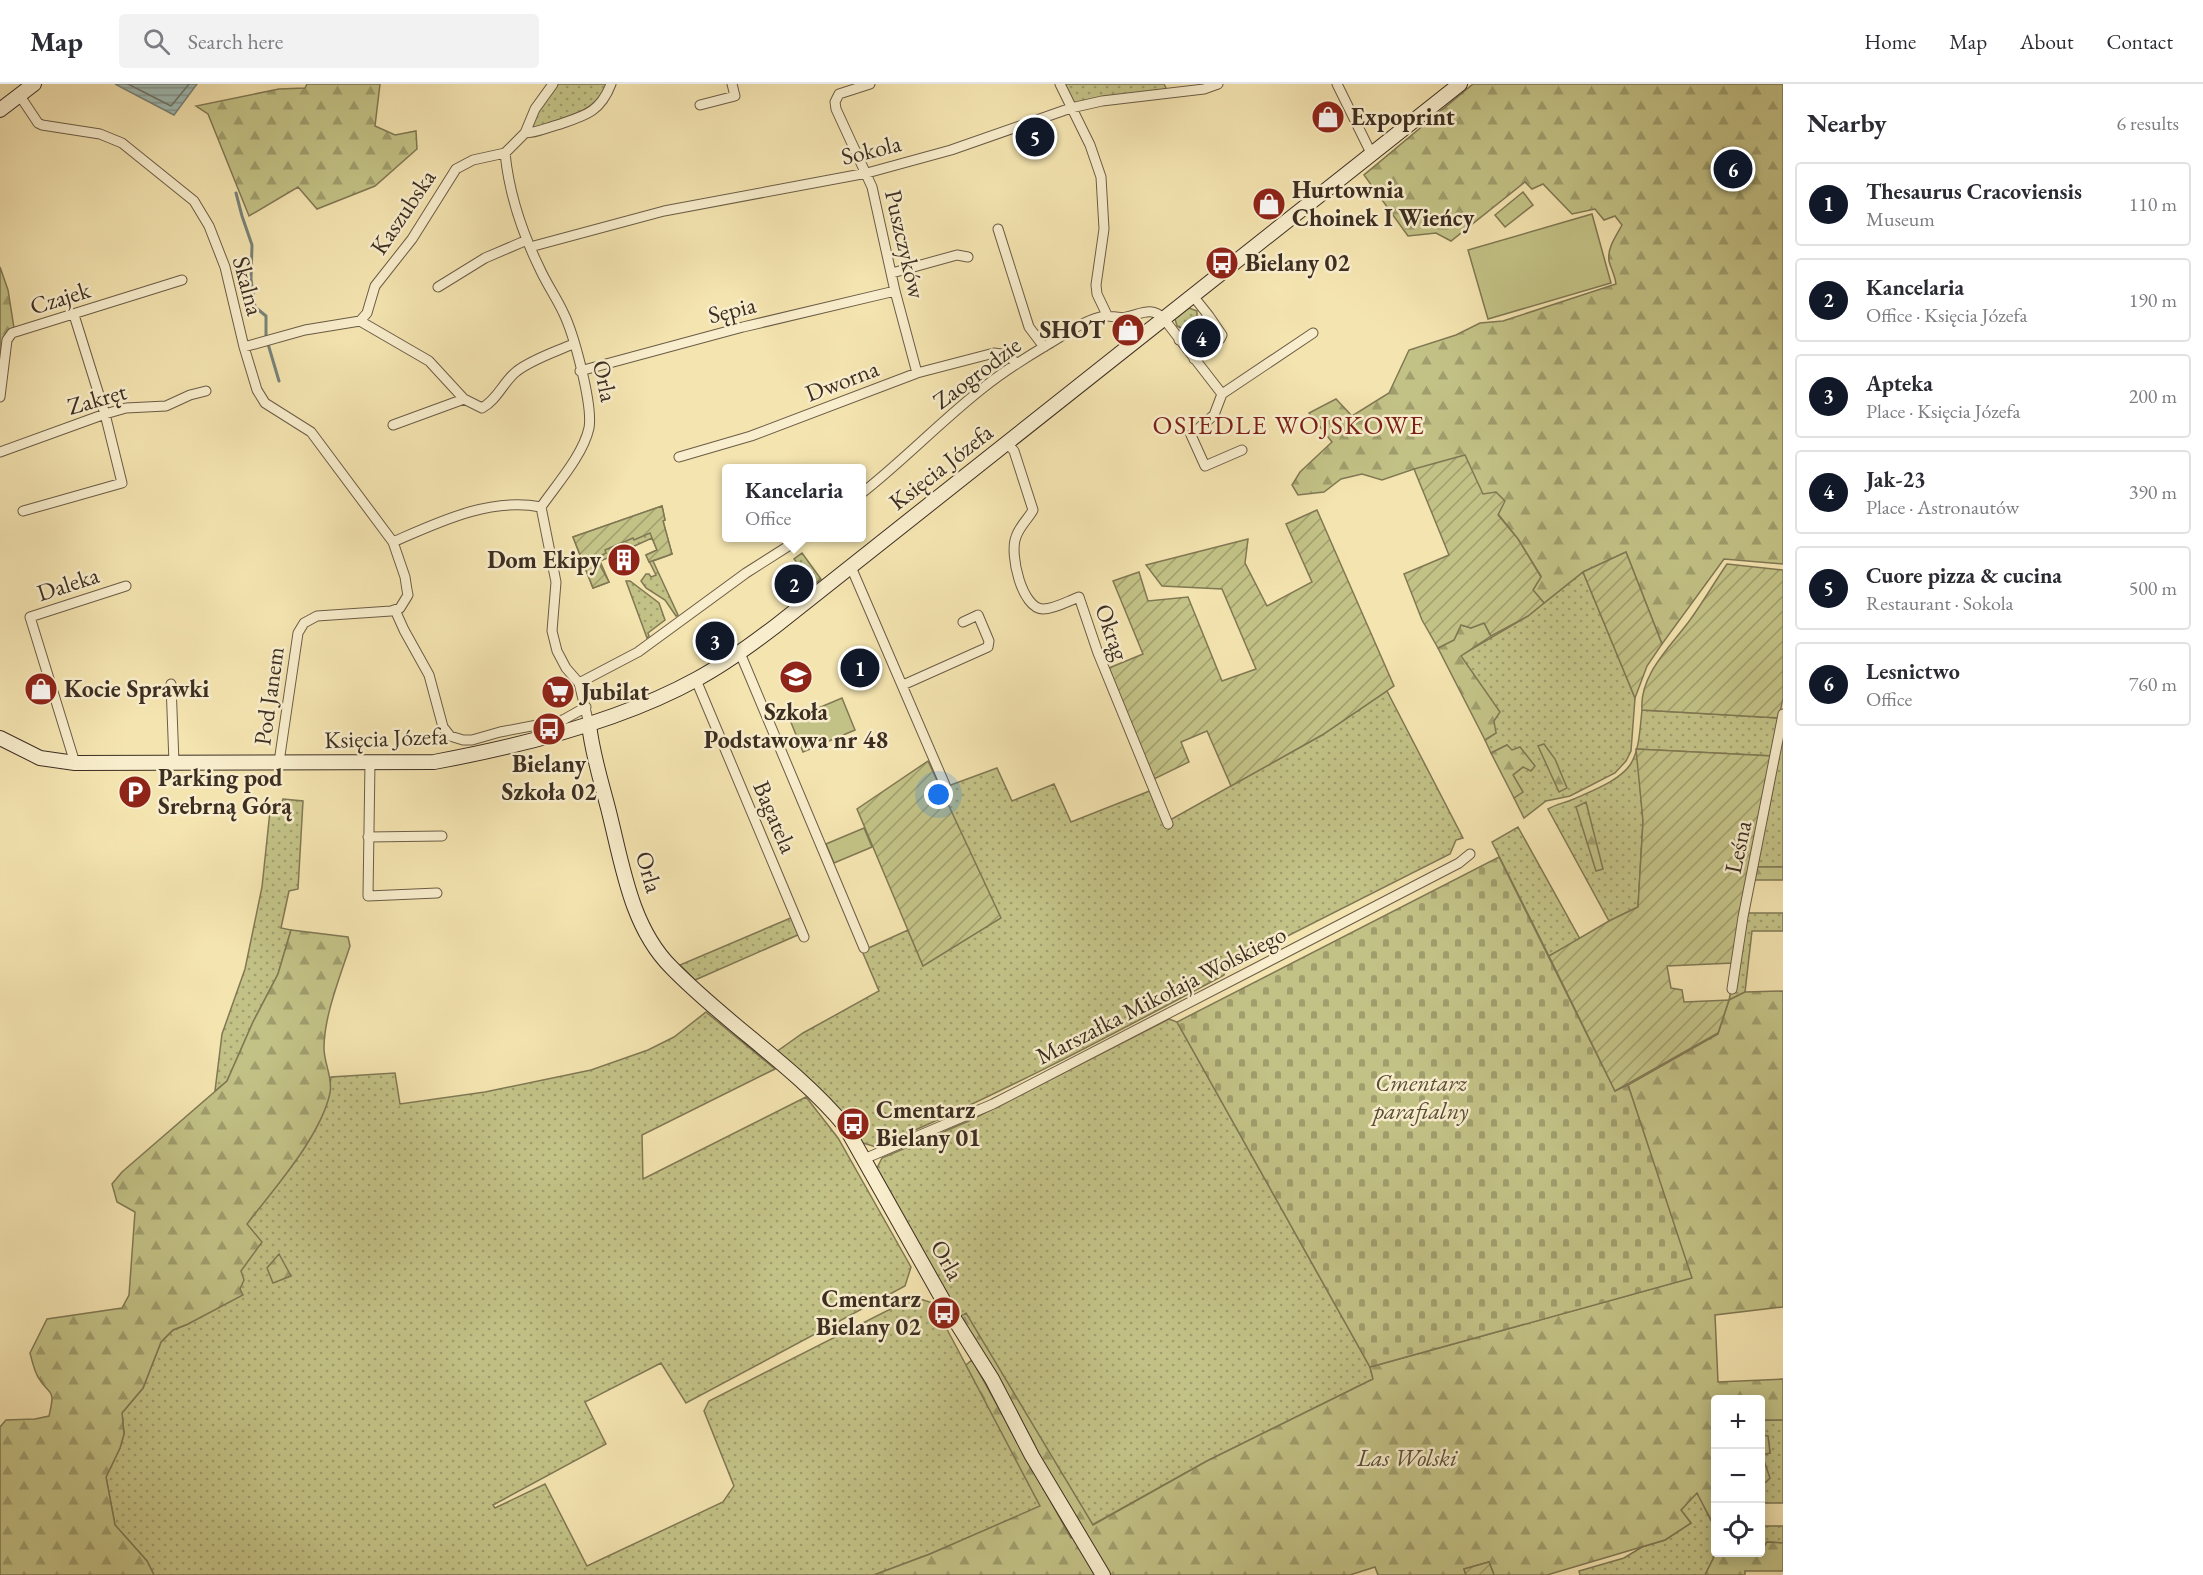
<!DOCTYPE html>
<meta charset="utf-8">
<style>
body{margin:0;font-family:"EB Garamond",serif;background:#f2f2f3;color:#2b2b33}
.controls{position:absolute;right:18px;bottom:18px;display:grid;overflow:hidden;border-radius:6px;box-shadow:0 3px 15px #0003}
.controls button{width:54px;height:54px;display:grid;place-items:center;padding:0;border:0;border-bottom:2px solid #e1e1e2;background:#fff;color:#2b2b33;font:30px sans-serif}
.you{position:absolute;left:939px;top:711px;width:21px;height:21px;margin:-15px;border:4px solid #fff;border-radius:50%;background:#1a73e8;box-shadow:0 0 0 9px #1a73e833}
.badge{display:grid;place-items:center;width:39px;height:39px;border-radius:50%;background:#111827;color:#fff;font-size:20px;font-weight:700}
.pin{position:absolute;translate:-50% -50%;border:3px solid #fff;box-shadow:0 2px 6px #0006}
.popup{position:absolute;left:722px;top:380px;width:144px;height:78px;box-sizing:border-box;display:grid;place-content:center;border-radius:6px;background:#fff;filter:drop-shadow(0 2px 4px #0005);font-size:20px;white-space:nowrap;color:#7c7c81}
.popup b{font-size:22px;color:#2b2b33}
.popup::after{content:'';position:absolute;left:50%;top:100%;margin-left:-12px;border:12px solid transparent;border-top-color:#fff}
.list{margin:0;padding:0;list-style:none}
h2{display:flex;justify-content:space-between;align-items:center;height:78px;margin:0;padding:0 24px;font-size:26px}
h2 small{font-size:20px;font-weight:400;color:#7c7c81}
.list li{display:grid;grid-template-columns:39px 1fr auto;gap:18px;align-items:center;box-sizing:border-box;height:84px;margin:0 12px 12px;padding:0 12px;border:2px solid #e1e1e2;border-radius:6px}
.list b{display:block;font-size:22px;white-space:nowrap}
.list p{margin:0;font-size:20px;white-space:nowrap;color:#7c7c81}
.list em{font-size:20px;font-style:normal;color:#7c7c81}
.icon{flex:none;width:33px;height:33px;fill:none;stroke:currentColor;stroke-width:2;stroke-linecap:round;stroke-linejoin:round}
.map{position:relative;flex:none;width:1783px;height:1491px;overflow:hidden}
header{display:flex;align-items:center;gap:36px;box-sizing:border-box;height:84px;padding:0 30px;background:#fff;border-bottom:2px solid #e1e1e2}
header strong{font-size:28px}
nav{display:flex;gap:33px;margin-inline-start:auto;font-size:21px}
.search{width:420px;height:54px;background:#f2f2f3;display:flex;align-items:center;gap:15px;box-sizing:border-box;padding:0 21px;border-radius:6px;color:#7c7c81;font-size:22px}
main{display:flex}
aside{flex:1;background:#fff}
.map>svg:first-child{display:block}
.grass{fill:url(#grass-dots);stroke:#807854;stroke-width:1.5}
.forest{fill:url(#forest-firs);stroke:#807854;stroke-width:1.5}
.cemetery{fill:url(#cemetery-stones);stroke:#807854;stroke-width:1.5}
.garden{fill:url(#garden-furrows);stroke:#807854;stroke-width:1.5}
.pitch{fill:#c3c286;stroke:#807854;stroke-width:1.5}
.water{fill:url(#water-rules);stroke:#78837a;stroke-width:1.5}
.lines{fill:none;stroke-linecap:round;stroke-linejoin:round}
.shore{stroke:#6e756c;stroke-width:1.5}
.stream{stroke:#78837a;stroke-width:3}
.street-casing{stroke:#6b5c46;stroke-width:11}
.secondary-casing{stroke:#3d2e22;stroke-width:16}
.street{stroke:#f8edcc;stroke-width:9}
.secondary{stroke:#f8edcc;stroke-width:14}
.labels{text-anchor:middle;stroke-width:5;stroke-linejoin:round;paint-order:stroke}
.poi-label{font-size:24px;font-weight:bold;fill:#3d2e22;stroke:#f8edcc;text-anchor:start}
.street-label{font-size:24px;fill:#3d2e22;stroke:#f8edcc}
.park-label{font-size:24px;font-style:italic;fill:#584c36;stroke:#f8edcc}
.neighbourhood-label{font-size:26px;letter-spacing:1.5px;fill:#7a1f14;stroke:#f8edcc}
</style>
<header>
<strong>Map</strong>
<div class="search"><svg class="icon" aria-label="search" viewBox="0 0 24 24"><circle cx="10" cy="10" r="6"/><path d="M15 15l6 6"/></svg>Search here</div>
<nav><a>Home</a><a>Map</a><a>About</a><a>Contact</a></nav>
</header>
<main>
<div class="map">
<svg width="1783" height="1491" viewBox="0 0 1783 1491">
<defs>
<pattern id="grass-dots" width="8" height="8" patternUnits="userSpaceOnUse" patternTransform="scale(1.5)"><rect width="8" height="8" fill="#c3c286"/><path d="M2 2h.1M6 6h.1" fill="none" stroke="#a09e6d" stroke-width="1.8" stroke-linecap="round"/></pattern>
<pattern id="forest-firs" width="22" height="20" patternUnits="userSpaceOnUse" patternTransform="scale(1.5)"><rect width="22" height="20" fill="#c3c286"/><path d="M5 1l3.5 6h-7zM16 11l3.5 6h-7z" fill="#a09e6d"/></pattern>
<pattern id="cemetery-stones" width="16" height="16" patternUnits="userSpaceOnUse" patternTransform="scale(1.5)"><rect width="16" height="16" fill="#c3c286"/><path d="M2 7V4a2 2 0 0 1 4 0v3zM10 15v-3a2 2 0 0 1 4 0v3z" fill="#a09e6d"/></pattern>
<pattern id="garden-furrows" width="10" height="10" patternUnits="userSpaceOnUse" patternTransform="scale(1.5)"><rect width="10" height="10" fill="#c3c286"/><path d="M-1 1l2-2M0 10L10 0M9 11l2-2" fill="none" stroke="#a09e6d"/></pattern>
<pattern id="water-rules" width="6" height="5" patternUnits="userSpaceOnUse" patternTransform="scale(1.5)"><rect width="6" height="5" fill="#9fbcb5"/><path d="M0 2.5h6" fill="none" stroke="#839993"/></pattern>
</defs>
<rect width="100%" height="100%" fill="#f4e4b0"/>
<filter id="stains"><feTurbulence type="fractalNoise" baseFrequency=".00333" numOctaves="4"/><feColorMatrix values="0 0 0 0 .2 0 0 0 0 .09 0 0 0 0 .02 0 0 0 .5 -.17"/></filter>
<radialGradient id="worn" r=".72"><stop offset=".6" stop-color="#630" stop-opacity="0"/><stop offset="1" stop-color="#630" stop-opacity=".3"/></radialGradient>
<path class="grass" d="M556 0H608C594 30 563 35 534 44L532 41 539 25Z
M1065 0H1164L1167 6 1074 19Z
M1189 224 1197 227V235C1192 242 1185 247 1177 242L1175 235Z
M662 422 665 436 663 437 672 470 653 477 678 531 676 532 665 516 646 504 641 497 646 490H649L651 493 656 491 646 471 657 466 652 454 630 464 627 460 613 467 615 471 600 477 609 498 593 504 573 453Z
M802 469 821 495 809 504 805 498 808 493 794 475Z
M1583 488 1635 614 1631 667 1626 677 1615 689 1570 712 1546 717 1524 734 1514 714 1522 708 1513 691 1523 683 1507 661 1491 669 1485 656 1496 649 1460 572 1528 532Z
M626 497H630L659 519 665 536 648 549 649 552 647 554Z
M1387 607 1463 754 1456 756 1450 770 1226 883 1224 891C1110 952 995 1013 876 1063L863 1059 836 1023 776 968 803 949 879 907 862 867 908 846 923 882 1000 834 940 705 997 684 1012 717 1054 700 1071 738 1152 706 1169 746 1170 736 1322 651Z
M1642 626 1779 634 1773 672 1637 665 1643 737 1638 823 1609 837 1548 725C1556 720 1565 719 1574 715 1591 707 1619 697 1630 681 1640 666 1640 642 1642 626Z
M1783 645V783H1756L1771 715Z
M283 715 303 717 298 805 289 807 281 844 291 846 278 890 253 938 227 997 215 1007 222 950 245 885 262 803 270 727H278Z
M1518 743 1580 855 1549 872 1492 758Z
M1748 829H1783V847H1752L1745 908 1729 916Z
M793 833 800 850 695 896 680 881Z
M706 928 775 985 642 1051 643 1095 806 1013 838 1054 911 1183 905 1202 686 1319 661 1279 585 1318 606 1360 493 1421 495 1424 545 1400 587 1482 723 1418 734 1402 704 1327 709 1317 914 1213 933 1219 1041 1422 930 1470 874 1491H154L147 1477 115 1441 106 1393 120 1364 124 1350 122 1329 143 1304 161 1258 173 1246 188 1240 240 1205V1187L261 1158 246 1140C280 1097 326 1050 331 993L395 989 400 1020 485 1008 591 986 648 966 674 953Z
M1169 935 1177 938 1370 1283 1373 1295 1207 1377 1092 1441 966 1230 960 1233 877 1084 882 1074 971 1036Z
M1761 1336H1783V1419H1761V1399L1766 1398 1762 1370 1770 1369 1768 1353 1761 1351Z
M1697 1408 1715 1444 1716 1469 1705 1491H1580L1579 1487 1624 1474 1642 1463 1665 1456 1691 1439 1681 1426Z
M1761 1442H1783V1459L1767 1458 1761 1468Z"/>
<path class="forest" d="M307 0H380L375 42 395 51 416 47 417 65 375 102 317 125 298 103 249 132 208 30 196 22 279 5 305 4Z
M1473 0H1783V480L1724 475 1662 560 1626 468 1583 488 1544 519 1533 506 1541 492 1518 455 1483 411 1414 385 1382 396 1362 390 1341 395 1324 408 1298 411 1292 401 1300 388 1332 358 1309 329 1336 315 1352 332 1389 309 1409 266 1456 251 1480 239 1503 237 1616 200C1615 191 1611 185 1609 177 1607 164 1616 152 1622 141L1615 132 1604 136 1595 125 1572 130 1543 100 1532 105 1525 98 1451 157 1436 149 1408 152 1364 91Z
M0 183 8 206 14 244 7 249 0 297Z
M1484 539 1491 552 1461 572 1500 628 1494 637 1496 649 1485 656 1438 564 1454 556 1461 541 1471 544Z
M1544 660 1555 675 1567 704 1559 708 1538 662Z
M1507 661 1512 666 1520 663 1535 682 1531 687 1523 683 1513 691 1523 708 1514 714 1491 669Z
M1586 718 1603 785 1596 787 1576 723Z
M1756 783H1783V796H1754Z
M291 846 348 853 350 862C340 893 324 932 324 964 324 980 333 993 330 1009 321 1052 273 1106 247 1140L262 1158 241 1187 244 1196 240 1205 243 1211 188 1240 173 1246 161 1258 143 1304 122 1329 124 1350 120 1364 106 1393 115 1441 147 1477 154 1491H0V1343L6 1336 35 1335 49 1332C56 1303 50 1313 38 1293 34 1286 32 1277 30 1269L47 1235 122 1224 129 1211 135 1128 117 1118 112 1100 122 1088 227 997 253 938 278 890Z
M1783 907V1223L1715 1231 1718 1298 1783 1295V1336H1761L1760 1316H1716L1715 1444 1697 1409 1681 1426 1691 1439 1665 1456 1547 1491H1494L1489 1478 1464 1485 1466 1491H1378L1375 1483 1350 1491H874L930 1470 1040 1422 966 1281 972 1276 1071 1454 1081 1448 960 1233 966 1229 1093 1441 1207 1377 1373 1295 1370 1283 1691 1194 1628 1001 1718 950 1729 916 1745 908Z
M279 1170 291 1192 273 1199 267 1184Z
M1761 1351 1768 1352 1770 1369 1762 1371 1770 1394 1766 1398 1761 1399Z
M1767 1458 1783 1459V1487H1745V1491H1705L1716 1469H1740L1742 1472 1760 1469Z"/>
<path class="cemetery" d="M1499 773 1615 1007 1628 1001 1692 1194 1370 1283 1177 938Z"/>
<path class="garden" d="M1465 371 1483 410 1496 408 1505 417 1498 431 1518 455 1541 493 1533 506 1544 519 1528 532 1491 552 1484 539 1471 544 1461 541 1454 556 1438 564 1422 536 1404 490 1449 471 1414 385Z
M662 422 665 436 663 437 672 470 649 478 646 471 657 466 650 449 634 456 633 454 605 466 606 469 596 474 609 498 593 504 573 453Z
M1317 426 1394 602 1322 651 1231 702 1207 647 1181 658 1189 678 1152 696 1109 584 1143 570 1113 497 1139 488 1148 517 1188 513 1222 597 1256 585 1222 505 1162 502 1146 481 1248 455 1245 479 1267 522 1312 498 1286 440Z
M1626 468 1662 560 1647 582 1635 614 1583 488Z
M1727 480 1783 486V614L1779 634 1642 626C1639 591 1671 562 1690 536 1703 518 1714 499 1727 480Z
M1636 665 1773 672 1733 879 1667 882 1671 904 1682 906 1684 918 1729 916 1718 949 1615 1007 1549 872 1609 837 1638 823 1643 737Z
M928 677 1001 834 923 882 857 725Z
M1489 1478 1494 1491H1466L1464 1485Z"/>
<path class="pitch" d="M1523 108 1533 121 1505 143 1495 131Z
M1592 130 1611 199 1488 235 1468 166Z
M842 614 855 646 803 668 790 636Z
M864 744 872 763 834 779 826 760Z"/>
<path class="water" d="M115 0H197L174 31Z"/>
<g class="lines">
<path class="shore" d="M128 0 171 22 189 0"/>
<path class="stream" d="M236 109 242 132 252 161 251 195 255 223 266 232V253
M268 260 279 297"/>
<defs>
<path id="street" d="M1060 0 1090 61 1101 93 1104 145 1096 201 1097 210 1107 231
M1337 0 1372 71
M839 10 835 18 836 25 872 103 895 207 917 289
M839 10 870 0
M20 12 38 39 42 41 100 50 122 59 194 117 209 142 225 183 244 263 257 306 265 319 311 348 393 458 405 493 407 506 408 511 400 524 391 527 317 532 304 539 298 549 279 678
M700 21 735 12 732 0
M525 49C536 49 546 44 557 41 584 32 600 29 611 0
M505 69C509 109 522 148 539 183 546 199 556 213 563 228 574 250 593 321 589 344 583 371 557 400 541 423L556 498 552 547 557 567 566 584 579 599 589 640
M505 69 525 49 535 25 553 0
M998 145 1029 243 1044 263
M530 163 664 127 867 89 951 66 1071 24 1102 17 1204 5 1218 0
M892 189 957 171 968 173
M438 203 485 174 527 156
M360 237 429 277 464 315 482 324C498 315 503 298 517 287 533 275 555 268 573 260
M360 237 367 229 375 202 412 155 456 85 473 76 505 69
M1179 256 1209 232 1193 212
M244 263 305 246 360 237
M1194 275 1220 255 1222 251 1209 232
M580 287 743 243 895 207
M1222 310 1313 249
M0 313 7 256 12 249 182 196
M393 341 464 315
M1007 359 1014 367 1033 426C1028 435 1019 443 1016 453 1009 470 1022 525 1043 525 1055 525 1068 517 1079 513L1098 569 1168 740
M0 368 105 330 126 324 166 322 190 311 206 307
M679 373 751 352 917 289 994 269 1009 271 1016 280
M862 409C904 376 941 337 983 304 1003 288 1025 274 1047 261 1064 251 1081 238 1100 233 1109 230 1117 235 1126 233 1141 230 1152 222 1164 235L1222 310 1214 331 1191 351 1205 382 1242 366
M23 427 122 399 105 330 74 231
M393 458C439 438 490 413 541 423
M851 483 945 701
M395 526 404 546 429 591 443 643 450 652 463 656H472L500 648 563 636 586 623
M740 569 864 864
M696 596 804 853
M579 599 638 568 746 489 801 454
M171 600 174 679
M903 601 988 563 989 557 978 531 963 538
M370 678 368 812 437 809
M75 679 30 533 126 502
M368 753 442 752
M1732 905 1743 833 1783 630
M864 1075 993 1020 1459 779 1470 770"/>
<path id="secondary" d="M0 26 34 0
M589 640C592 669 601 697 608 724 622 778 630 842 671 883 726 940 795 982 845 1042L948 1225 992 1295 1032 1372 1103 1491
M0 654 40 674 75 679 434 678C521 662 619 638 697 595 725 580 751 561 777 541L1460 0"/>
</defs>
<use href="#street" class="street-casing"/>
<use href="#secondary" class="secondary-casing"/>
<use href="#street" class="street"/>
<use href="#secondary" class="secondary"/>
</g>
<defs>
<symbol id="shop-disc" viewBox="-11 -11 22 22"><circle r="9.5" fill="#8f2418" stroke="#f8edcc"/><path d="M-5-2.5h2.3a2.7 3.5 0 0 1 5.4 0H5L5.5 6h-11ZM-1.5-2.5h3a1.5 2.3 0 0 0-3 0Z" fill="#fff"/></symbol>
<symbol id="bus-disc" viewBox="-11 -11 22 22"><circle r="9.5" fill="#8f2418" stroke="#f8edcc"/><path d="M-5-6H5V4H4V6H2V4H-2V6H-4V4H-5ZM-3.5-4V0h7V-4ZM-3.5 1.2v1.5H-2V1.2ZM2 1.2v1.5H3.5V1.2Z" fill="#fff"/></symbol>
<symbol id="building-disc" viewBox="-11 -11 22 22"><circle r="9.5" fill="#8f2418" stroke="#f8edcc"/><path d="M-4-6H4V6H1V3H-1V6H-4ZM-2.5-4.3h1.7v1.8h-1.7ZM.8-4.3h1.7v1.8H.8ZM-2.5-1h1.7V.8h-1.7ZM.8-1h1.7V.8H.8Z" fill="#fff"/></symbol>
<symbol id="school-disc" viewBox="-11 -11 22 22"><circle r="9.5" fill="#8f2418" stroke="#f8edcc"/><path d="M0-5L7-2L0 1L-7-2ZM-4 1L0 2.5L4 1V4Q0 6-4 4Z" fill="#fff"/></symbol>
<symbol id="supermarket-disc" viewBox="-11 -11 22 22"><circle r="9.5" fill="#8f2418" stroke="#f8edcc"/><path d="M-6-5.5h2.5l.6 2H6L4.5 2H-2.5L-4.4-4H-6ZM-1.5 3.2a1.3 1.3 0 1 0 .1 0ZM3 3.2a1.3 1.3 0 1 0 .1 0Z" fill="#fff"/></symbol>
<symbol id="parking-disc" viewBox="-11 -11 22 22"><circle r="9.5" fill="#8f2418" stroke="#f8edcc"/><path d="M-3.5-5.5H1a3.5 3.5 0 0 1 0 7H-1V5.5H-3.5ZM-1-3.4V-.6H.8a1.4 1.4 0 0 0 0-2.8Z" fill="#fff"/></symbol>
</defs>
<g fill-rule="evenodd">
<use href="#shop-disc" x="1309" y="14" width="38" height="38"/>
<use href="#shop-disc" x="1250" y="101" width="38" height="38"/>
<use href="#bus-disc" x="1203" y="160" width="38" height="38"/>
<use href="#shop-disc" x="1109" y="227" width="38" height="38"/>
<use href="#building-disc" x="605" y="457" width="38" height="38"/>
<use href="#school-disc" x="777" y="574" width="38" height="38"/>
<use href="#shop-disc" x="22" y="586" width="38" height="38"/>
<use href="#supermarket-disc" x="539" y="589" width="38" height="38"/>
<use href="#bus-disc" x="530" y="626" width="38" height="38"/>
<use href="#parking-disc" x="116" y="689" width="38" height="38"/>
<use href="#bus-disc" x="834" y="1021" width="38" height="38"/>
<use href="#bus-disc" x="925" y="1210" width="38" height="38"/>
</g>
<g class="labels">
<g class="poi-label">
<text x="1351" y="41">Expoprint</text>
<text x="1292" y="114">Hurtownia<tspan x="1292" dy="28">Choinek I Wieńcy</tspan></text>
<text x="1245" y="187">Bielany 02</text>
<text x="1105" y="254" text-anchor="end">SHOT</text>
<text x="601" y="484" text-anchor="end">Dom Ekipy</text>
<text x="64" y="613">Kocie Sprawki</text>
<text x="581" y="616">Jubilat</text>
<text x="796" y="636" text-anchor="middle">Szkoła<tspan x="796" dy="28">Podstawowa nr 48</tspan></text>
<text x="549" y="688" text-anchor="middle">Bielany<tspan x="549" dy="28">Szkoła 02</tspan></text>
<text x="158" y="702">Parking pod<tspan x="158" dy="28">Srebrną Górą</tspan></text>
<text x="876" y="1034">Cmentarz<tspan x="876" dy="28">Bielany 01</tspan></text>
<text x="921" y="1223" text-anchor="end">Cmentarz<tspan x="921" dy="28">Bielany 02</tspan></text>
</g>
<g class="street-label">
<text transform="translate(871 66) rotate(-14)" y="8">Sokola</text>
<text transform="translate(403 128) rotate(-56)" y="8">Kaszubska</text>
<text transform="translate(905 160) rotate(77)" y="8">Puszczyków</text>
<text transform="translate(248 202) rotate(75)" y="8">Skalna</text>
<text transform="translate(60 214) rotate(-17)" y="8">Czajek</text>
<text transform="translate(732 226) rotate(-14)" y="8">Sępia</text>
<text transform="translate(977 289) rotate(-37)" y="8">Zaogrodzie</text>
<text transform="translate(605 297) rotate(78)" y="8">Orla</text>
<text transform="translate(842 297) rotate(-21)" y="8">Dworna</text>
<text transform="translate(97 315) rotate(-16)" y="8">Zakręt</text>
<text transform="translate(941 383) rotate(-38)" y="8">Księcia Józefa</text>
<text transform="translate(68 500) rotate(-18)" y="8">Daleka</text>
<text transform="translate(1112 548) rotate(70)" y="8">Okrąg</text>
<text transform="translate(269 612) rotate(-82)" y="8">Pod Janem</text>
<text transform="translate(386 654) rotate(-2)" y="8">Księcia Józefa</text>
<text transform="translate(775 733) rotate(67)" y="8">Bagatela</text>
<text transform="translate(1738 763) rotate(-78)" y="8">Leśna</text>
<text transform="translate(649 788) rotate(74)" y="8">Orla</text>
<text transform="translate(1161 911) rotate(-27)" y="8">Marszałka Mikołaja Wolskiego</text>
<text transform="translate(947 1176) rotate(61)" y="8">Orla</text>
</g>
<g class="park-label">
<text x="1421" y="1007">Cmentarz<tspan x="1421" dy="28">parafialny</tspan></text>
<text x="1407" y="1382">Las Wolski</text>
</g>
<g class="neighbourhood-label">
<text x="1289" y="350">OSIEDLE WOJSKOWE</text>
</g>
</g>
<rect width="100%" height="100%" filter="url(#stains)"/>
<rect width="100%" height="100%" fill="url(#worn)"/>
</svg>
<div class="controls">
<button>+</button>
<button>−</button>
<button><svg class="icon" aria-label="locate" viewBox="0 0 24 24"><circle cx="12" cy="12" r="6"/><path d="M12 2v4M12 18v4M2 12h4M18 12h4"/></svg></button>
</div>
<div class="you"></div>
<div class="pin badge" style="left:860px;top:584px">1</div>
<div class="pin badge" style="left:794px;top:500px">2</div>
<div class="popup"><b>Kancelaria</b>Office</div>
<div class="pin badge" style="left:715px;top:557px">3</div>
<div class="pin badge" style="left:1201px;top:254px">4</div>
<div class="pin badge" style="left:1035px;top:53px">5</div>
<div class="pin badge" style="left:1733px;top:85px">6</div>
</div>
<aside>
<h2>Nearby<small>6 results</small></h2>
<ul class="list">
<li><span class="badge">1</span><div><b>Thesaurus Cracoviensis</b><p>Museum</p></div><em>110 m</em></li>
<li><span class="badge">2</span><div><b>Kancelaria</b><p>Office · Księcia Józefa</p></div><em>190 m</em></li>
<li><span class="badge">3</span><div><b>Apteka</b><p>Place · Księcia Józefa</p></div><em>200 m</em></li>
<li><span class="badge">4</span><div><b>Jak-23</b><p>Place · Astronautów</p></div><em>390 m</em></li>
<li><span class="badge">5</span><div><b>Cuore pizza &amp; cucina</b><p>Restaurant · Sokola</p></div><em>500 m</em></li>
<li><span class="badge">6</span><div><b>Lesnictwo</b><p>Office</p></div><em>760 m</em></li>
</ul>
</aside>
</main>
